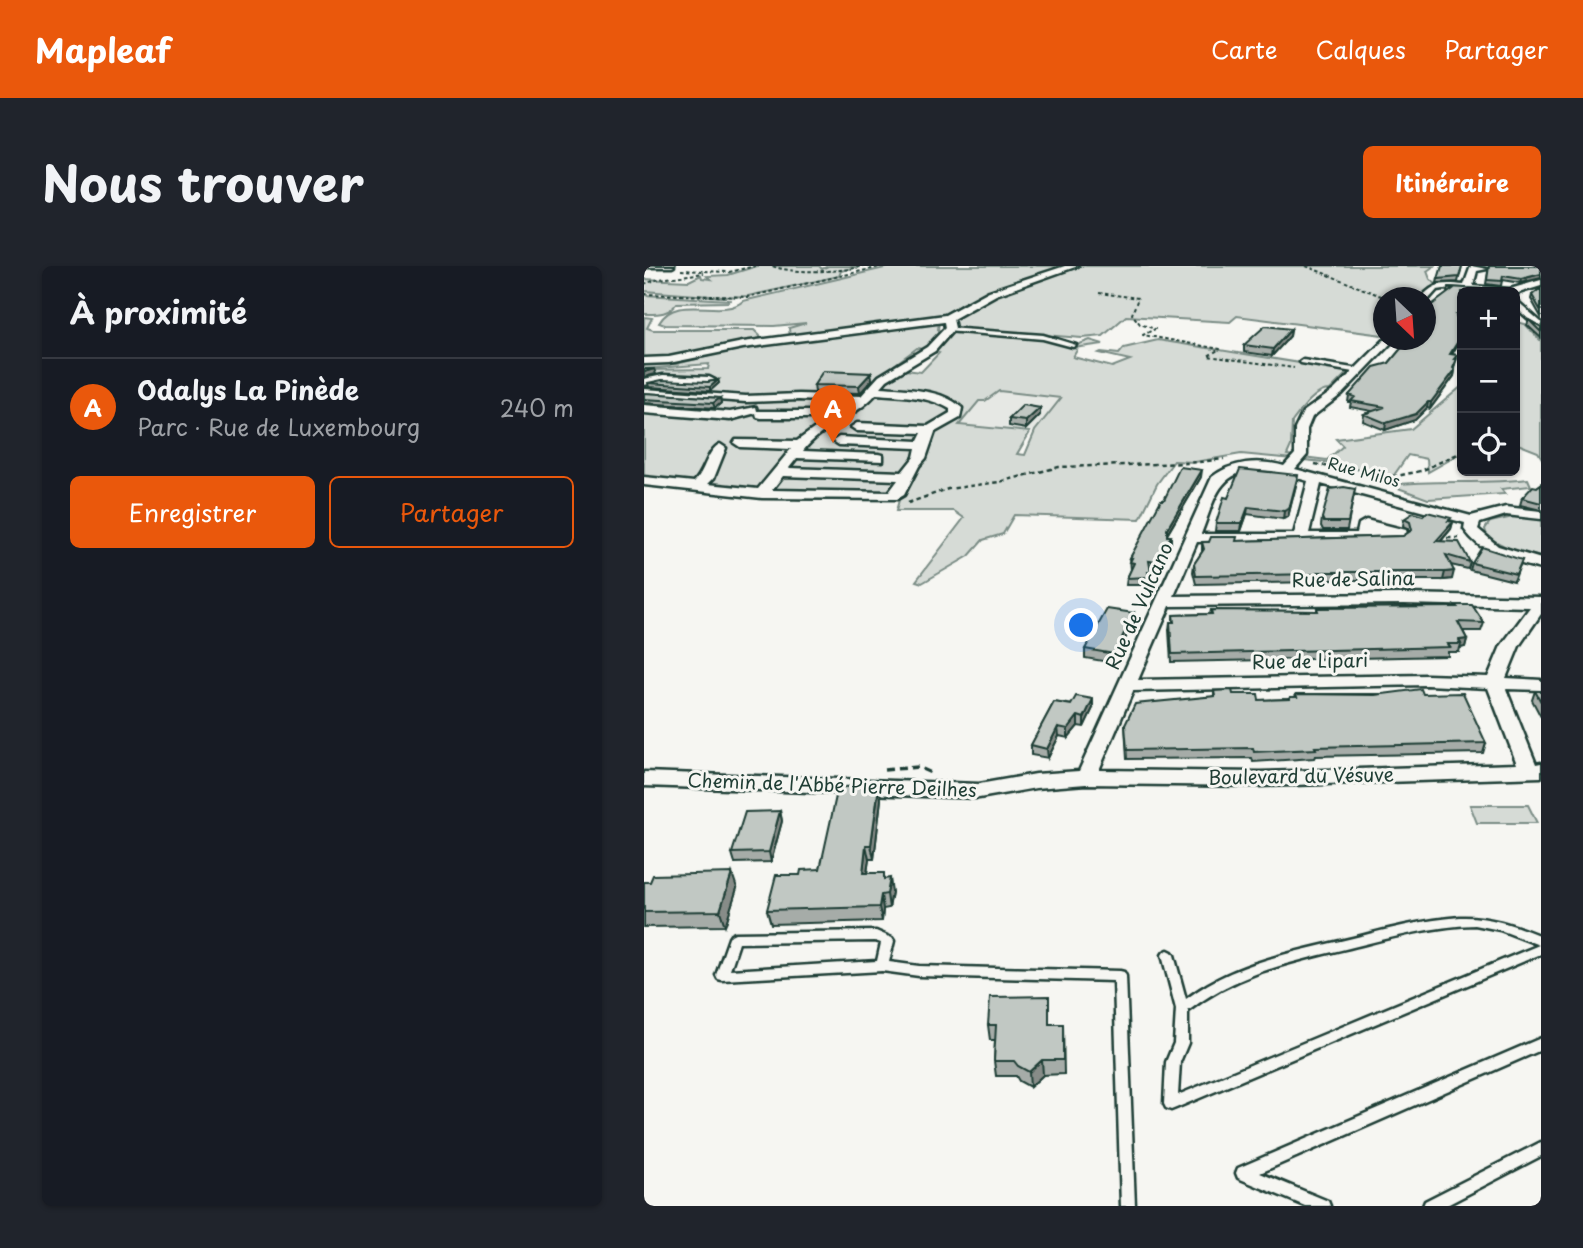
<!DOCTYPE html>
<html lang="fr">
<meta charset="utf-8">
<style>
body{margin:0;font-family:"Playpen Sans",sans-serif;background:#20242c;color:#f1f3f6}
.controls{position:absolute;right:21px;top:21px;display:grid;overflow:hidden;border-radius:10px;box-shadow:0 2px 5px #0004}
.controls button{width:63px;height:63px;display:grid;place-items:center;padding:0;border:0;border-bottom:2px solid #363941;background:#171b24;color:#f1f3f6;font:35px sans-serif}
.compass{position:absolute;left:729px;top:21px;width:63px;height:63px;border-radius:50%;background:#171b24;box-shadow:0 2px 5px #0004;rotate:155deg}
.you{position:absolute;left:438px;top:360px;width:24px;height:24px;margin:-18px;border:5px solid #fff;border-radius:50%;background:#1a73e8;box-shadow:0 0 0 10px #1a73e833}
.badge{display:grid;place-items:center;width:46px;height:46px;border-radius:50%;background:#ea580c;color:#fff;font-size:23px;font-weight:700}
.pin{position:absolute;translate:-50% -58px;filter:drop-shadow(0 2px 4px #0008)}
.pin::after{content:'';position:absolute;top:37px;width:24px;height:21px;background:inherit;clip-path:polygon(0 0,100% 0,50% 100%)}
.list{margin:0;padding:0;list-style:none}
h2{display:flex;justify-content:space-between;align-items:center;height:91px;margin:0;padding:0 28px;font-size:30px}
h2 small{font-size:23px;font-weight:400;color:#9ea1a6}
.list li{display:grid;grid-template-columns:46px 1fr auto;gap:21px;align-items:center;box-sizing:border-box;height:98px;padding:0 28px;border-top:2px solid #363941}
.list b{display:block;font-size:26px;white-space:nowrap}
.list p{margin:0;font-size:23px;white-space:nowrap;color:#9ea1a6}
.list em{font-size:23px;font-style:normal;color:#9ea1a6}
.actions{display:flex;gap:14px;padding:21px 28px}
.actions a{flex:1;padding:16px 0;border:2px solid #ea580c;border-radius:10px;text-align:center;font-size:24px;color:#ea580c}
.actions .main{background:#ea580c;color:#fff}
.icon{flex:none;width:38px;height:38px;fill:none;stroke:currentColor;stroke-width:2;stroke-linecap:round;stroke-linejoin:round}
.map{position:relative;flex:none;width:897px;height:940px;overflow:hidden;border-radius:10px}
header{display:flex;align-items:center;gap:42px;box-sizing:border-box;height:98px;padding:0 35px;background:#ea580c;color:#fff}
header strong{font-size:33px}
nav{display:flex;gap:38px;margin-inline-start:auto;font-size:24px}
.intro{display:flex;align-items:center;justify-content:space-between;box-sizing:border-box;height:168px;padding:0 42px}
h1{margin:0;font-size:49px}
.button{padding:18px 32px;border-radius:10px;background:#ea580c;color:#fff;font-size:24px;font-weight:700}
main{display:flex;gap:42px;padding:0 42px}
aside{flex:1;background:#171b24;border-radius:10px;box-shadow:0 2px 5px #0004}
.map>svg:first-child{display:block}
.built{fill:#e6e8e4}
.green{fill:#d6dbd6;stroke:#7a8c85;stroke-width:2;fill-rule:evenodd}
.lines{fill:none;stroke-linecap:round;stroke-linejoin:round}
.lane-casing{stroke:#1f3d34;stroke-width:5}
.street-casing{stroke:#1f3d34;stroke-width:5}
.path-far2{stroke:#1f3d34;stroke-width:2;stroke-dasharray:3.5 2.5;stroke-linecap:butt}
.path-far1{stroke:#1f3d34;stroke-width:2.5;stroke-dasharray:4.5 3.5;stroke-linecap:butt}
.path{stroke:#1f3d34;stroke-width:3.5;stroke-dasharray:8 5;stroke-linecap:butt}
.lane{fill:#f6f6f2;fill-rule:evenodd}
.street{fill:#f6f6f2;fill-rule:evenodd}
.wall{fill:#a6aca8;stroke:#1f3d34;stroke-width:2}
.shaded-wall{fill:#878c88;stroke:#1f3d34;stroke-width:2}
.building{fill:#c1c8c3;stroke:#1f3d34;stroke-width:2}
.labels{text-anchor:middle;stroke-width:6;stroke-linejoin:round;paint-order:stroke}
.far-street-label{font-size:16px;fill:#1f3d34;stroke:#f6f6f2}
.street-label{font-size:19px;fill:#1f3d34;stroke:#f6f6f2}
</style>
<header>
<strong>Mapleaf</strong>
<nav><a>Carte</a><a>Calques</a><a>Partager</a></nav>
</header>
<div class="intro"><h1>Nous trouver</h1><a class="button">Itinéraire</a></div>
<main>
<aside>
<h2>À proximité<small></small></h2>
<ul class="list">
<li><span class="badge">A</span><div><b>Odalys La Pinède</b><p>Parc · Rue de Luxembourg</p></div><em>240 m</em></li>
</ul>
<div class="actions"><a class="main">Enregistrer</a><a>Partager</a></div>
</aside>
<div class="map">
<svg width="897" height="940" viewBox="0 0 897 940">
<rect width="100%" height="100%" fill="#f6f6f2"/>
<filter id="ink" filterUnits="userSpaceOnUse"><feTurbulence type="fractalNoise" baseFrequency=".0143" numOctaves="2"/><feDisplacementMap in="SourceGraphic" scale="14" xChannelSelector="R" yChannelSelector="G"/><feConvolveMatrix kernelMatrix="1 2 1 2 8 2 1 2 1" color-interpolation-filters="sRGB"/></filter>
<g filter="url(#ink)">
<path class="built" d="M355 125 418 131 391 165 314 159 335 134 341 135Z"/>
<path class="green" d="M113 0H175L178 3 184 0H215L197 5 195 10 104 30 79 31 0 25V13L45 15 57 9 58 12 67 13 63 10 84 9Z
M249 0H420L317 38 301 51 291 50 146 72 145 62 162 57 130 60 21 59 15 57C33 26 78 54 99 35Z
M435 0H790L783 5 786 13 793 19 781 31 740 32 739 69 593 50 586 56 482 50 459 70 438 72 311 62 308 52 337 32Z
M0 29 86 34 84 36 33 37C24 49 14 48 0 48Z
M0 51 8 52 3 62 9 64H110L116 70V75L0 95Z
M295 55 294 64 406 73 428 81 446 74 459 78 430 82 433 84 429 91 468 101 486 94 455 87 457 86 475 88 480 82 514 74 705 105 686 124C670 124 657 144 648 156L647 180 643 189 683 194 699 180 692 173 767 163 818 120V187L784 206 783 193 764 189 750 209 732 211 701 198 597 188 551 196 530 195 513 218 496 253 370 249 359 268 339 274 325 290 278 317 272 315 320 252 310 245H252L255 234H162L0 219V104L64 103 65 98 0 103V98H32L107 80ZM273 82 295 87 277 106 246 102ZM355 125 417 132 391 165 381 189 373 188 386 166 315 159 335 135H341Z
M871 56 881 58 897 75V191L894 186 871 177Z
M884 213 887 220 857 223 861 228 784 233 746 219C793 213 838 219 884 213Z
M874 250 897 254V291L868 284 843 271 841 263 846 256Z
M826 539H884L893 557H833Z"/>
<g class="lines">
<defs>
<path id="lane" d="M0 0H30L28 1H0Z
M304 62 399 69 432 79 429 81 399 73 302 65V63Z
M659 94 715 103 718 105 715 107 657 97 656 96Z
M816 651C845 650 870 659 897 670V688L532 842 527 844 522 842 520 838 522 796 530 777 532 743 518 689 520 686 524 684 528 686 530 689 542 733C590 696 651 686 709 672 744 663 779 654 816 651ZM831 659 856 664 895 679 534 829 536 796 544 777V745C594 706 649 696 709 681 750 671 789 660 831 659Z
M232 665 248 672 250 675 245 696 275 700 476 705 480 706 482 710 491 940H477L470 715 275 710 238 705 78 714 74 713 72 709 85 672 87 669 91 667ZM231 675 237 677 233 695 86 704 95 677Z
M897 772V784L616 907 684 935 686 940H661L594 912 592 907 594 902Z
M897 876V890L801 940H779L781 935Z"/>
<path id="street" d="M421 0H434L352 29 309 53 311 62 291 85 243 114 237 121C262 123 299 123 318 142L316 152 291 166 282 192 275 200 260 229 253 233 118 232 0 219V211L50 216C61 206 63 184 76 178L82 182 70 212 64 218 114 223 147 183 96 181 90 177 92 174 153 175 185 152H117L113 151 112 147 86 154 0 147V139L86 146 112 141 113 145H197L211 137 155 134 102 136 0 129V123L102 130 155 128 217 130 235 110 283 81 301 62 300 56 99 82 25 97 0 98V92L25 91 99 76 301 49 345 25ZM232 128C256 130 285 130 306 143V147L284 160 213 157 207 161 213 165 278 167 274 175 195 171 189 175 195 179 272 182 270 191 258 206 145 202 153 192 239 195V189L234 188 159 185C178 160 212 151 232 128ZM139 210 254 214 245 226 128 224Z
M827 0 843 3 833 5 829 20 866 23 897 14V20L871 28 800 23 793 24 784 34 777 32C790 16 801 17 820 19Z
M871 33 897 56V64L871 41Z
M740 74H750L698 128 668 151 663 163V189L651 203 827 250 862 241 897 245V253L862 249 836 257 834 263 854 280 897 293V303C866 295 839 290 820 263L821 257 677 218 665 267H713L715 258 722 254 762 264 764 271 757 275 553 276 530 330 760 328 897 331V348L875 380 862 412 897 414V424L862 423 892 498 897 497V511L616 520 442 518 392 522 335 532 0 520V506L335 518 392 508 435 505 568 211C588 195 615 193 640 200L651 188V163L659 146 690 124ZM614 204 628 205 664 215 650 268H557C570 236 573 205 614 204ZM760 338 886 341 857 380 844 411 783 409 494 414 526 340ZM783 419 844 422 873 498 616 506 455 504 489 425Z
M19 109 65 111 71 114 65 117 19 115 0 119V113Z"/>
</defs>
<use href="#lane" class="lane-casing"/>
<use href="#street" class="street-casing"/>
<path class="path-far2" d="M129 0C144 8 202 6 219 0
M662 0 742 32
M37 4 85 6 111 0
M0 18 15 13 60 7
M455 27 494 32 488 48 496 58 511 63 499 69 576 83 564 90 650 102
M0 28 103 31 240 0"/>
<path class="path-far1" d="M671 198 686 201
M686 201 709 208
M733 214 777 205 818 186
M264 237 304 223 355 216 415 201 546 197 580 193
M795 272H815"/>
<path class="path" d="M240 504 274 501 287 507"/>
<use href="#lane" class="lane"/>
<use href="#street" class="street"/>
</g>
<path class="wall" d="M818 0 814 16 793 17 794 13Z
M845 0H897V12L876 17 858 14 857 20 842 18Z
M804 21 855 24V26H818V54H814L818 69 816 74 808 88 813 89 810 103 811 104 810 110 786 143 783 142 771 154 741 164 719 155 720 148 728 145 706 141 707 136H704L705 129 745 97 763 76V74H781L805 27 803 26Z
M897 22V51L887 33 888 29Z
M885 54 897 61V72L883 59Z
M647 63 646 70 628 90 600 86V79Z
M227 107 228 114 216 127 171 126 170 119Z
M74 114 75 117 66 125 5 121 4 117 64 116Z
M0 127 76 132 77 137 71 142 0 137Z
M396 142V149L382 163 365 160V153Z
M557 211 523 269 527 278 514 303 506 302 507 314H505L504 319H482L483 312 487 304 486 292 520 234Z
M653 216 644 251 639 253 603 248 597 265H571L572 257 584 232Z
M897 218V244L876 239 878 232Z
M711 223 703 264H679L677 260 678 252Z
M779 250 809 256 807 263 797 275 826 296 824 303 807 299 808 313 799 314H673V316L552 318 549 306 550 298 558 286V276L759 270 765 266V263L759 260 760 253Z
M878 294 870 315 826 304 828 297Z
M811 339 840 357 837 365H819L823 373 821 381 816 382 815 386H804V390L527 396 525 364 526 356H529V349L566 348 567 344 673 345V342L810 341Z
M490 347 489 356 470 397 441 392V383Z
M570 425 615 434 645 433 646 431H651L652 428H779L842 477 839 487 671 490 670 492 609 496 608 492 483 493 481 459 570 430Z
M891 425H897V451L888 434Z
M410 436 449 442 440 461 434 460 424 472 415 470 404 492 387 489V479Z
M235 520 237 533 230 593H225L223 607 241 613 248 626 245 642 239 643 238 655 127 658 123 644 156 609 176 603Z
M136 545 138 555 127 596 91 597 88 587Z
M0 616 93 622 81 660 0 661Z
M419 758 420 808 399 809 386 821 375 815 372 810H352L350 795 351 774H346L344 759Z"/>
<path class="shaded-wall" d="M897 8V12L876 17 877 13Z
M647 63 646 70 628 90 629 83Z
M818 69 816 74 805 94 806 88Z
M10 103 12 108 0 111V106Z
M811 104 810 110 786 143 787 136Z
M227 107 228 114 216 127 215 120Z
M74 114 75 117 66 125V121Z
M76 132 77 137 71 142 69 137Z
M784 136 783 142 771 154 741 164 742 157Z
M396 142V149L382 163V155Z
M558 204 557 211 522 270 523 263Z
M654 209 644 251 639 253 640 245Z
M604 241 603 248 597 265 598 257Z
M809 256 807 263 790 283 792 275Z
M527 270V278L514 303V296Z
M810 305 808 313 799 314 801 306Z
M490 347 489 356 470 397V388Z
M823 373 821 381 816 382 817 378 815 374Z
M449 433V442L440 461V452Z
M434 450V460L424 472V463Z
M414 461 415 470 404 492 403 483Z
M235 520 237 533 230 593 227 579Z
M136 545 138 555 127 596 125 586Z
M222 579 225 593 221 621 219 607Z
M88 607 93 622 81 660 76 645Z
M246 612 248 626 245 642 243 628Z
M237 629 239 643 238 655 235 641Z
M398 794 399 809 386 821 385 806Z"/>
<path class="building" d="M798 0H818L815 11 794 13Z
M845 0H897V8L877 13 859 10 858 15 843 14Z
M804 21 855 24H848L850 26H818V49H812L818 69 806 88 813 89 810 93H813L809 102 811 104 787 136H784L772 148 742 157 720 148 741 141 707 135 711 131 705 129 730 101 745 97 764 74H781V44L809 23Z
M897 22V45L888 29Z
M885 54 897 61V66Z
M621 60 647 63 629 83 600 79Z
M0 103H10L0 106Z
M179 105 227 107 215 120 170 119Z
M18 114 64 116 74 114 66 121 4 117Z
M0 127 76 132 69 137 0 133Z
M379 139 396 142 382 155 365 153Z
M536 201 558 204 523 263V270H527L514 296 505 295 507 306H504L505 311 483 312 490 297 486 296 488 292H486L517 234H520Z
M596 203 654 209 645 243 640 245 604 241 598 257H572L580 231 584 232Z
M897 218V237L878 232 889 220 893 221Z
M700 221 711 223 704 256H680L678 252 686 223Z
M783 246 807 252 804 255 809 256 792 275 815 276 826 296 802 289 810 305 801 306H673L674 308 552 310 550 298 560 283 558 276H565L567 271H593L592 275 759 270 768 264 766 256 760 253 769 247 779 250Z
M838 281 878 294 872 308 828 297Z
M811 339H828L840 357 814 356 823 373 815 374 817 378H804L806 381 528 388 526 356H530L529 349 568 348 567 344 674 345 673 342 813 341Z
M463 343 490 347 470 388 441 383Z
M777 423 779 428 819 427 842 477 671 481 672 483 610 486 609 482 483 484 481 459 491 438 571 430 570 425 588 424 589 428H614L615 434 646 433V431H653L652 428 731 429Z
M891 425H897V436Z
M432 430 449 433 440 452 434 450 424 463 414 461 403 483 387 479 410 436 427 439Z
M235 520 227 579H222L219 607H240V613L246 612 243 628 237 629 235 641 123 644 132 609H156L157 604 176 603 194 521Z
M136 545 125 586 88 587 101 546Z
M88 607 76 645 0 646V616H6L9 609Z
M405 730V758H419V794H398L385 806 374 800 370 795H350L352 759H344L346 731Z"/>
</g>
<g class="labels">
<g class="far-street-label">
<text transform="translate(720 206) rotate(15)" y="6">Rue Milos</text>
</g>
<g class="street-label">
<text transform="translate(709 313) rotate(-1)" y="7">Rue de Salina</text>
<text transform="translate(495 340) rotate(-66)" y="7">Rue de Vulcano</text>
<text transform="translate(666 395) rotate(-1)" y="7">Rue de Lipari</text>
<text transform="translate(657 510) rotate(-1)" y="7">Boulevard du Vésuve</text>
<text transform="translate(188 519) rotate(2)" y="7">Chemin de l'Abbé Pierre Deilhes</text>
</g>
</g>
</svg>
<div class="controls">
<button>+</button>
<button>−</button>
<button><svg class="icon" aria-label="locate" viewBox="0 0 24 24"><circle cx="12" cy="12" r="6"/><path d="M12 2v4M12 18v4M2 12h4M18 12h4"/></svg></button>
</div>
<svg class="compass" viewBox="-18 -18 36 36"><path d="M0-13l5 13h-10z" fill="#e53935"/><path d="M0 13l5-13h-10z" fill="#9ea1a6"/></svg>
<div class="you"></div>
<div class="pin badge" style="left:189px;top:177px">A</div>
</div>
</main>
